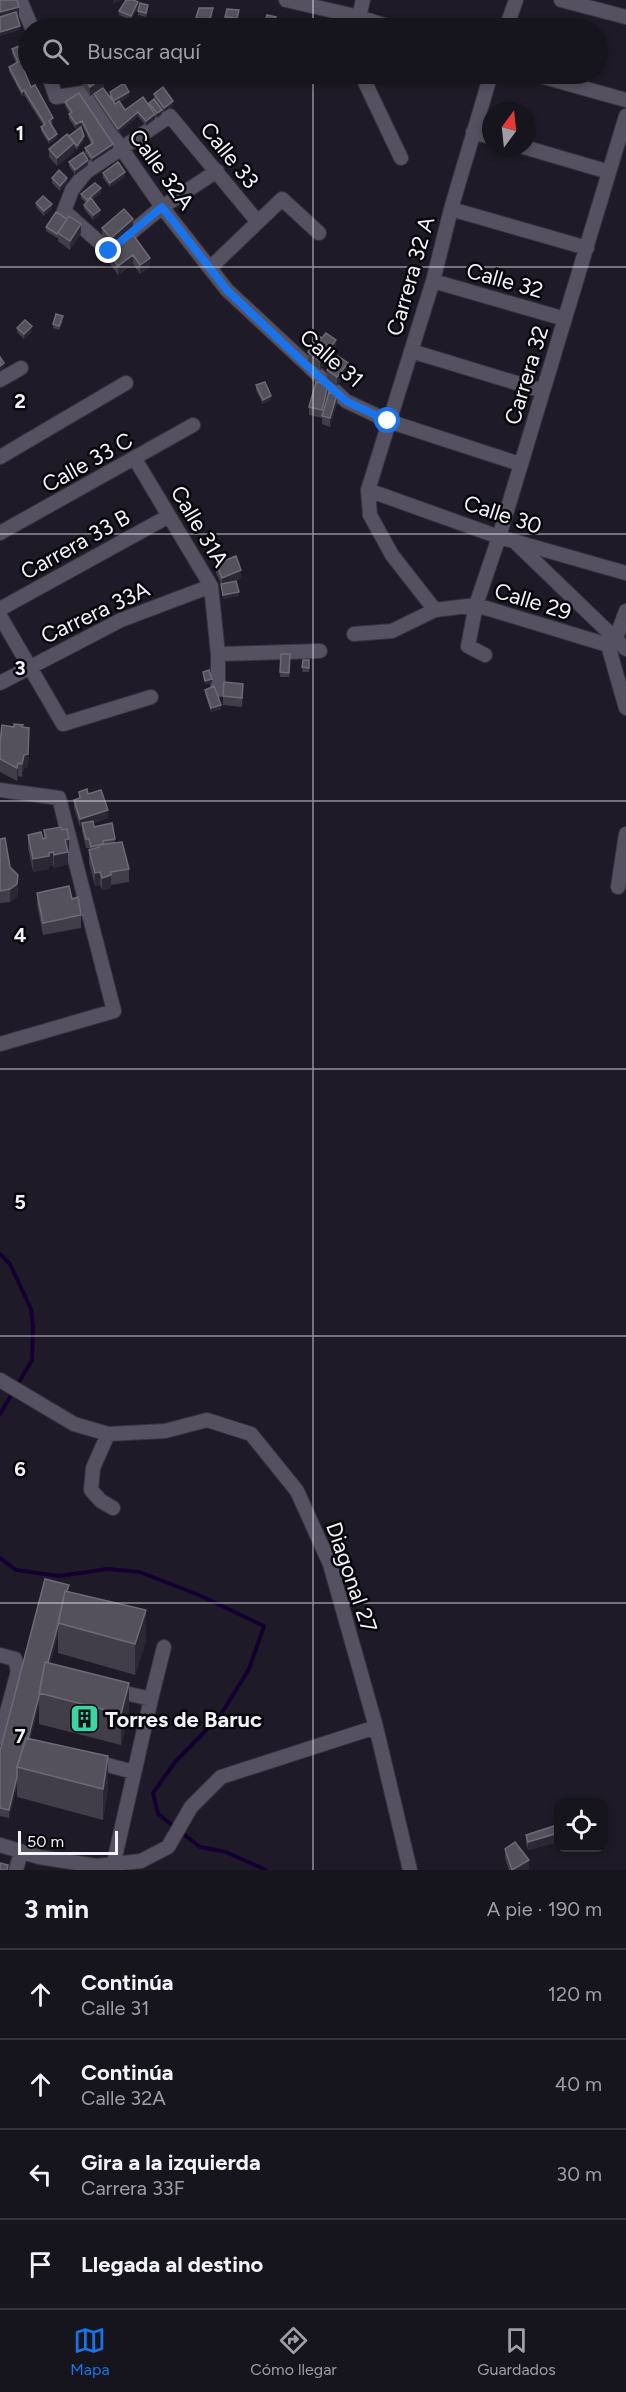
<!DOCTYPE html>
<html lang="es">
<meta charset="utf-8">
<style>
body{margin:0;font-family:Figtree,sans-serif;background:#23212a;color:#f1f3f6}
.controls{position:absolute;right:18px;bottom:18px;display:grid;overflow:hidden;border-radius:12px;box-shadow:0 3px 9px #0003}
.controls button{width:54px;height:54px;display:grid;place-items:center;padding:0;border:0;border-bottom:2px solid #35333b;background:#16141d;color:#f1f3f6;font:30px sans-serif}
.compass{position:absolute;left:482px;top:102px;width:54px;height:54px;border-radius:50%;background:#16141d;box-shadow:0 3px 9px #0003;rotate:15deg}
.scale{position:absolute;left:18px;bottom:15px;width:100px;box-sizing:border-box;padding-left:6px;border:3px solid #f3f1fa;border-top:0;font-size:16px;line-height:21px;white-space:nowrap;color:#f3f1fa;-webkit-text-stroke:4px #07060b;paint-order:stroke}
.stop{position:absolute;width:18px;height:18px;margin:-14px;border:4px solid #1a73e8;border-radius:50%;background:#fff}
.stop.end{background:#1a73e8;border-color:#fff;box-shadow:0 2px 6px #0008}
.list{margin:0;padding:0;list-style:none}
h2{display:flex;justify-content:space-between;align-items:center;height:78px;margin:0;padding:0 24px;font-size:26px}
h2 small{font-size:20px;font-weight:400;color:#9e9ea4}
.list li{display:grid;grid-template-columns:39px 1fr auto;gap:18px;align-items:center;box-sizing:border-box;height:90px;padding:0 24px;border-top:2px solid #35333b}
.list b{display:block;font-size:22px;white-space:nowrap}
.list p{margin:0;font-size:20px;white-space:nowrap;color:#9e9ea4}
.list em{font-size:20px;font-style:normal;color:#9e9ea4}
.icon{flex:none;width:33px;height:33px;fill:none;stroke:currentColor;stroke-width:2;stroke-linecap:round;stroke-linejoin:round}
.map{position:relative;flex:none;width:626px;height:1870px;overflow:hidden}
.search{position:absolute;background:#16141d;box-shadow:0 3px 9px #0003;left:18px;right:18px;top:18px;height:66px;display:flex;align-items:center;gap:15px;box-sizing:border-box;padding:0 21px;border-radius:33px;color:#9e9ea4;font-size:22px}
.sheet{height:438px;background:#16141d}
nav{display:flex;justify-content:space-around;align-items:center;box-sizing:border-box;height:84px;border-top:2px solid #35333b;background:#16141d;font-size:16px;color:#9e9ea4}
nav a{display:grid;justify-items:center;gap:3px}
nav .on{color:#1a73e8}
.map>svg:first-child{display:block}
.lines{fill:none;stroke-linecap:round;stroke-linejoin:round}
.stream{stroke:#140030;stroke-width:4}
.minor-casing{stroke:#37343e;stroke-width:16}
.minor{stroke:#555160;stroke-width:14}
.wall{fill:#413e4a}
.shaded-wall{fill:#2b2734}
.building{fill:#54515d;stroke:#6d6a76;stroke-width:1.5}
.route{stroke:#1a73e8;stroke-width:8}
.grid{fill:none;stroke:#f3f1fa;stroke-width:1.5;stroke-opacity:0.55}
.labels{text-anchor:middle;stroke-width:5;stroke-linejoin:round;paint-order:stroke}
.street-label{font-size:22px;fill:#f3f1fa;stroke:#07060b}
.poi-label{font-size:22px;font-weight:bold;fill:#f3f1fa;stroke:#07060b;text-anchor:start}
.grid-label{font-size:20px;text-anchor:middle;font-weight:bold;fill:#f3f1fa;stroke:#07060b;stroke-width:5;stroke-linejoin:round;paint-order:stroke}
</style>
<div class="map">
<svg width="626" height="1870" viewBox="0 0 626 1870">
<rect width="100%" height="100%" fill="#1e1a27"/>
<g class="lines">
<path class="stream" d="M0 1254 10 1264 31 1309 33 1327 32 1360 0 1414
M0 1558 16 1570 59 1576 108 1569 140 1572 199 1595 264 1626 249 1669 220 1716 175 1762 153 1793 158 1814 200 1847 226 1852 266 1870"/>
<defs>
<path id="minor" d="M20 0 32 28
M286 0 359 17 393 28
M561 0 626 17
M359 28V17L363 0
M506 28 516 0
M48 74 56 97 83 93 162 207 227 290 346 401 388 421 520 464
M361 74 401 158
M533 74 626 100
M473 132 491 137
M524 147 609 172
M217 171 162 207 109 251 64 211 72 190 86 172 170 116 257 221
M451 209 587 248
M210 268 282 199 319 233
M433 281 565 319
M411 351 543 391
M0 380 21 368
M0 457 126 383
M135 459 211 586 218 654V690
M368 490 499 537 626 573
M0 533 193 425
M515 542 626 649
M0 609 169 516
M435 610 392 555 370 515 368 490 433 281 451 209 491 74
M0 616 63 724 151 697
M354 634 392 631 435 610 476 605 608 645 616 638 626 611
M608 645 626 708
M218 654 320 651
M485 655 468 646 476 605 499 537 626 116
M0 683 121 620 211 586
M0 790 59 798 114 1011 0 1044
M618 887 626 834
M0 1380 74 1424 108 1434 165 1431 207 1420 251 1434 297 1491 330 1564 376 1727 410 1870
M108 1434 93 1468 91 1490 101 1501 113 1508
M0 1655 15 1659 18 1671 0 1738
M112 1690 151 1699
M92 1761 134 1772
M0 1845 39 1857 96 1866 141 1861 168 1847 191 1807 221 1777 376 1727
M113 1866 151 1699 164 1647
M16 1870 21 1852"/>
</defs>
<use href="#minor" class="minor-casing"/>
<use href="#minor" class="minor"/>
</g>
<path class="wall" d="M138 7 131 20 119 15V11Z
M148 9 146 17 138 15V11Z
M213 13 209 26H195V21Z
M239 14 237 22 225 21V17Z
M12 49 25 63 21 65 31 87 53 123 51 124 57 138 49 144 41 131V127L43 125 24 95 22 96 9 71V67L16 63 12 54Z
M82 75 104 86 90 96 82 84Z
M110 92 129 96 120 102 125 110 149 106V103L162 114 157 118 155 115V119L146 126 138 116 118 133 94 98V94L110 98Z
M154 94 173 105 164 112 154 99Z
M65 102 113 148 92 162 85 153V148L91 144 82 125 76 129 69 119V114H70L65 106Z
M69 137 84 140 77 150 74 147V152L57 166 49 157V149Z
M69 162 88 165 75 175 69 166Z
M103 173 125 177 110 187 103 178Z
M52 178 67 182 60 191 52 183Z
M101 193 92 200 100 214 93 220 84 209V205L86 203 81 198V194Z
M36 203 52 208 44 216 36 207Z
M67 219 81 233 70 250 58 241V237L57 238 46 231V227Z
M133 227 111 246 102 236V228Z
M122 238 150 267 140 274 133 264 118 275 108 261V253L122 243Z
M63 321 59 330 53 328V324Z
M17 328 32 331 24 339 17 332Z
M322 338 336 348 320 370 308 361V352Z
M327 370 348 372 337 386 327 379Z
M256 385 271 400 263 404 256 390Z
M328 394 337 403 330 427 322 424V416V418L309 415V407Z
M216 564 241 578 233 582 239 596 223 599 221 584 216 573Z
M281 654H290L289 677H280Z
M303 660H309V672H302Z
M205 690 221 709 211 712 205 694Z
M243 692 242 707 223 705V696Z
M23 727 29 741 28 767 24 768 22 777 18 776 17 781 0 772V742Z
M79 792 88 794 108 818 93 823 94 827 115 839V843L129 869V882L111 885V888L102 890 100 885 95 886 89 863V848H86L82 831V827H80L74 808V800L79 798Z
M44 830 69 851 68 852V864L54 868 53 865 49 866V869L33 872 28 848V835L44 838Z
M0 839 18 888 17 897 10 902 1 903H0Z
M37 893 72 899 81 915V928L43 935 37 905Z
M69 1592 146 1641 135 1675 58 1653V1634L50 1663 129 1714 121 1745 39 1724V1704L30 1739 108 1787 103 1820 17 1797V1785L9 1818 0 1816V1751Z
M526 1835 558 1842 528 1850 526 1843Z
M505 1849 529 1869 527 1870H509L505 1858Z"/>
<path class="shaded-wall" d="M113 0H122L113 4Z
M138 2V7L131 20V16Z
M19 7V16L0 21V12Z
M276 17V22L269 28H267V26Z
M20 26V30L0 36V32Z
M25 59V63L20 66V61Z
M104 77V86L90 96V87Z
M24 90V95L22 96V92Z
M129 92V96L113 106V101Z
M173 101V105L164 112V108Z
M162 110V114L157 118V113Z
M138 112V116L118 133V129Z
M155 114V119L146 126V121Z
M82 121V125L76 129V124Z
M57 134V138L49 144V140Z
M84 136V140L77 150V146Z
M74 143V152L57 166V158Z
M113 144V148L92 162V158Z
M88 160V165L75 175V170Z
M125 172V177L110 187V183Z
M67 178V182L60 191V186Z
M101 188V193L87 204V200Z
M52 204V208L44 216V211Z
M100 210V214L93 220V215Z
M133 219V227L111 246V238Z
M81 224V233L70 250V241Z
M133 255V264L118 275V266Z
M150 258V267L140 274V265Z
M32 326V331L24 339V334Z
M336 340V348L320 370V361Z
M4 363V368L0 370V366Z
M348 363V372L337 386V377Z
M328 385V394L322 418V410Z
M337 395V403L330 427V418Z
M271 396V400L263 404V400Z
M241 570V578L222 586V578Z
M239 592V596L223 599V595Z
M212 679V683L205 685V681Z
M221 705V709L211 712V708Z
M29 728 28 767 24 768 22 777V764Z
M18 763V776L17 781V768Z
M108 810V818L83 826 82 823V827H80V819Z
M69 839V851L68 852V864L54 868V855L65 840Z
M103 844 99 854 91 855V847Z
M53 852V865L49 866V869L33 872V859Z
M100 872V885L95 886V873Z
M18 875 17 897 10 902V889Z
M111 875V888L102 890V878Z
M146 1610V1641L135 1675V1644Z
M58 1625V1634L42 1694 40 1693Z
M129 1683V1714L121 1745V1714Z
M39 1696V1704L22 1768 20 1767Z
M108 1756V1787L103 1820V1789Z
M17 1777V1785L9 1818V1810Z
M558 1833V1842L528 1850V1842Z
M529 1860V1869L527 1870H513Z"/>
<path class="building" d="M0 0H17L19 7 0 12Z
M126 0H133L138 2 131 16 119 11Z
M140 3 148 5 146 13 138 11Z
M199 8H213L209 21H195Z
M227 9 239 10 237 18 225 17Z
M16 12 20 26 0 32V17Z
M267 15 276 17 267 26 264 25Z
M19 46 25 59 20 61 31 87 35 85 53 118 49 121 57 134 49 140 41 127 45 124 24 90 22 92 9 67 18 62 12 49Z
M84 74H101L104 77 90 87 82 75Z
M124 83 129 92 113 101 115 104 119 101 125 110 143 97 155 114 146 121 138 112 118 129 94 94 103 88 113 101 110 92Z
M163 87 173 101 164 108 154 94Z
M79 93 113 144 92 158 85 148 93 143 82 121 76 124 69 114 72 112 65 102Z
M154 99 162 110 157 113 149 103Z
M81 127 84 136 77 146 69 136Z
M67 134 74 143 57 158 49 149Z
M83 152 88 160 75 170 69 162Z
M118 162 125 172 110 183 103 173Z
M59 170 67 178 60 186 52 178Z
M95 183 101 188 87 200 81 194Z
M43 196 52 204 44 211 36 203Z
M91 198 100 210 93 215 84 205Z
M124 209 133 219 111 238 102 228Z
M56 212 67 219 57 234 46 227Z
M69 216 81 224 70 241 58 233Z
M131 232 150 258 140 265 133 255 118 266 108 253 124 241 122 238Z
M56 314 63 316 59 326 53 324Z
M25 320 32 326 24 334 17 328Z
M326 333 336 340 320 361 308 352 319 336 322 338Z
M338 356 348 363 337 377 327 370Z
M0 357 4 363 0 366Z
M265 382 271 396 263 400 256 385Z
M316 382 328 385 322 410 309 407Z
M329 392 337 395 330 418 322 416Z
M236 556 241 570 222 578 216 564Z
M236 581 239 592 223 595 221 584Z
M281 654H290L289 673 280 672Z
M303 660H309V668L302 667Z
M209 670 212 679 205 681 203 672Z
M224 682 243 684 242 698 223 696Z
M214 686 221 705 211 708 205 690Z
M14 724 23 725 22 727 29 728 28 754 24 755 22 764 18 763 17 768 0 759V742L2 725 14 727Z
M87 789 88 794 101 790 108 810 80 819 74 800 80 798 79 792Z
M93 821 94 827 112 823 115 839 103 841V844L91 847 89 839H86L82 823Z
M61 827 62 830 67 829 69 839 65 840 68 852 54 855 53 852 49 853V856L33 859 28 835 41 832 43 839 46 838 44 830Z
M5 838 10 867 18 875 17 884 10 889 1 891 0 890V839Z
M122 842 129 869 111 872V875L102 878 100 872 95 873 89 850 99 847V845Z
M69 886 72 899 78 897 81 915 43 923 37 893Z
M45 1579 69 1585 67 1591H65L58 1625 48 1662H45L39 1696 28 1739 26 1738 17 1767V1777L9 1810 0 1808V1751Z
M65 1591 146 1610 135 1644 58 1623Z
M45 1662 129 1683 121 1714 39 1693Z
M26 1738 108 1756 103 1789 17 1767Z
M554 1826 558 1833 528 1842 526 1835Z
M515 1842 529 1860 512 1870 505 1849Z
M0 1863 8 1865 7 1870H0Z"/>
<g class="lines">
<path class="route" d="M109 251 162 207 227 290 304 363 346 401 388 421"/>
</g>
<path class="grid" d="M313 0V28M313 74V1870M0 267H626M0 534H626M0 801H626M0 1069H626M0 1336H626M0 1603H626"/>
<defs>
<symbol id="building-square" viewBox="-11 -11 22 22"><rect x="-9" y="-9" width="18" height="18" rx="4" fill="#3ad4a5" stroke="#07060b"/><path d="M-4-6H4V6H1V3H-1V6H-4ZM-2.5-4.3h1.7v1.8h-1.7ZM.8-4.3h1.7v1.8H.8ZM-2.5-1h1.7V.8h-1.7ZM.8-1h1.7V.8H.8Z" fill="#111"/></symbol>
</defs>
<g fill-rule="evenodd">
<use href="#building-square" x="68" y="1702" width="33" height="33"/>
</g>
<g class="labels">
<g class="street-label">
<text transform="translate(230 155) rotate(51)" y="8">Calle 33</text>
<text transform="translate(162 169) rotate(54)" y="8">Calle 32A</text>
<text transform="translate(410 276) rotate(-74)" y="8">Carrera 32 A</text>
<text transform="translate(505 280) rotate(16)" y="8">Calle 32</text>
<text transform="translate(332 358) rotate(41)" y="8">Calle 31</text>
<text transform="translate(526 375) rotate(-73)" y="8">Carrera 32</text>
<text transform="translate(87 462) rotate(-29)" y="8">Calle 33 C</text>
<text transform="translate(503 514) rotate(18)" y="8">Calle 30</text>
<text transform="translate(200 526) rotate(59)" y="8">Calle 31A</text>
<text transform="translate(75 544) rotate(-29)" y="8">Carrera 33 B</text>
<text transform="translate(533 601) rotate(17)" y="8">Calle 29</text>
<text transform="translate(95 612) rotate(-25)" y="8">Carrera 33A</text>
<text transform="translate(352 1577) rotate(71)" y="8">Diagonal 27</text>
</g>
<g class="poi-label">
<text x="105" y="1727">Torres de Baruc</text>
</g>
</g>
<g class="grid-label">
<text x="20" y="140">1</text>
<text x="20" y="408">2</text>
<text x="20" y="675">3</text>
<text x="20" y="942">4</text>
<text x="20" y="1209">5</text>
<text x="20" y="1476">6</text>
<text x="20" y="1743">7</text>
</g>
</svg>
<div class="controls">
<button><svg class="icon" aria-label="locate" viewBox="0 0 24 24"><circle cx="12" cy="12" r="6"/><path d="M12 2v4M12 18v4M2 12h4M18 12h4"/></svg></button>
</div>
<svg class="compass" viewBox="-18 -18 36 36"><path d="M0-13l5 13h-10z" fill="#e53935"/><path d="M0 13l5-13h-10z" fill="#9e9ea4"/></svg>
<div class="scale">50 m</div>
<div class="stop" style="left:388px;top:421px"></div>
<div class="stop end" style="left:109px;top:251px"></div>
<div class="search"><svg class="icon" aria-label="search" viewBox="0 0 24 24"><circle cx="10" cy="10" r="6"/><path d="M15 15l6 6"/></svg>Buscar aquí</div>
</div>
<section class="sheet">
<h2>3 min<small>A pie · 190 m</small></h2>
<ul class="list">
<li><svg class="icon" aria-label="ahead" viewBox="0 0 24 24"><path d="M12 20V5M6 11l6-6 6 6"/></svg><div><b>Continúa</b><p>Calle 31</p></div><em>120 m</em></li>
<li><svg class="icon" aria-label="ahead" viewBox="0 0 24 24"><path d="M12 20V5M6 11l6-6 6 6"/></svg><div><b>Continúa</b><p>Calle 32A</p></div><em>40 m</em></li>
<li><svg class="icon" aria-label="left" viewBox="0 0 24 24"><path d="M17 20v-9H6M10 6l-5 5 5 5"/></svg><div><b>Gira a la izquierda</b><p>Carrera 33F</p></div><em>30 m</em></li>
<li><svg class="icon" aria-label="arrive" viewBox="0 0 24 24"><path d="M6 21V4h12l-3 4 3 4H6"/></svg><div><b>Llegada al destino</b></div></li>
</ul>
</section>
<nav>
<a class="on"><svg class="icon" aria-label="map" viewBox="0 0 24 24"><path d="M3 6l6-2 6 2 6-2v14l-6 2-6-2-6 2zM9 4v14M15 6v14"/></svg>Mapa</a>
<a><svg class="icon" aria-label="directions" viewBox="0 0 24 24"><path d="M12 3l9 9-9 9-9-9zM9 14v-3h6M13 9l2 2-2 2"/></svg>Cómo llegar</a>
<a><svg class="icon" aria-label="saved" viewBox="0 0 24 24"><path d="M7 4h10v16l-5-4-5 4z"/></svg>Guardados</a>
</nav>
